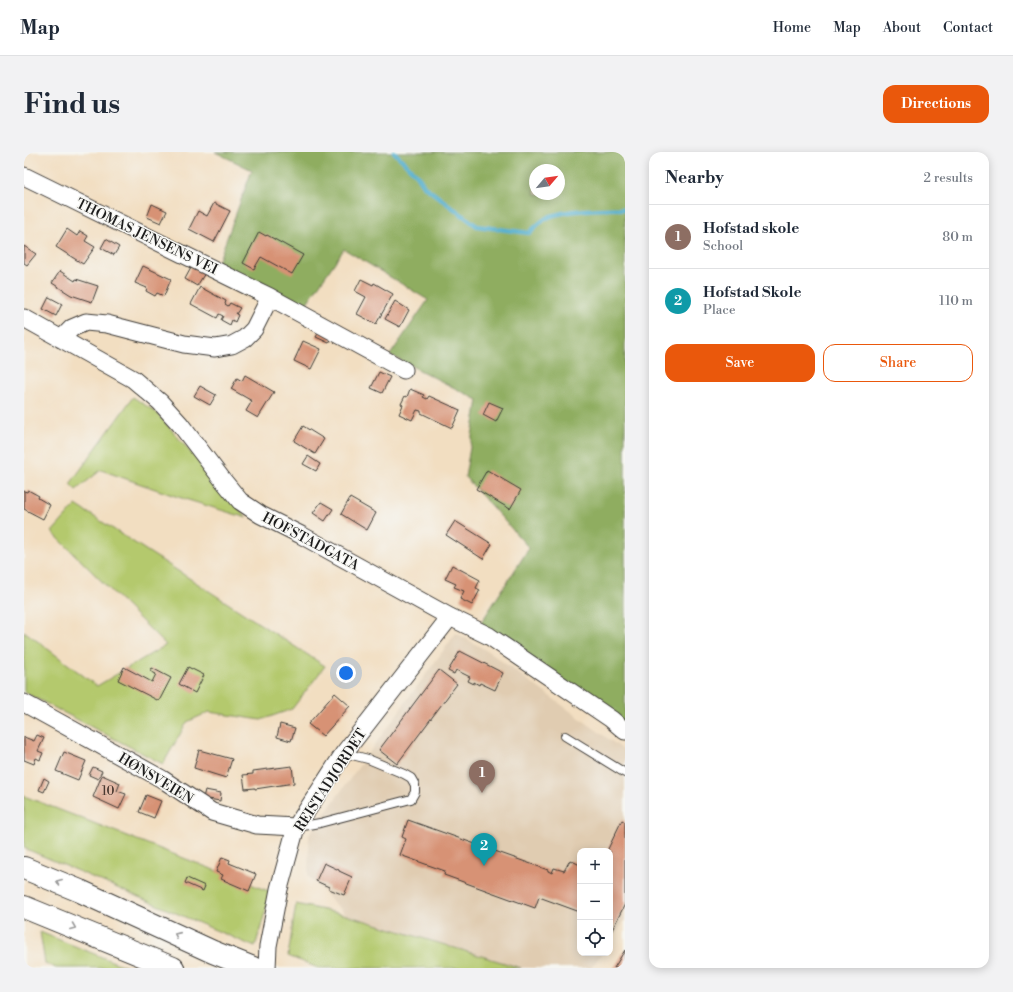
<!DOCTYPE html>
<meta charset="utf-8">
<style>
body{margin:0;font-family:"Libre Bodoni",serif;background:#f2f2f3;color:#1f2937}
.controls{position:absolute;right:12px;bottom:12px;display:grid;overflow:hidden;border-radius:8px;box-shadow:0 2px 10px #0003}
.controls button{width:36px;height:36px;display:grid;place-items:center;padding:0;border:0;border-bottom:1px solid #e0e1e3;background:#fff;color:#1f2937;font:20px sans-serif}
.compass{position:absolute;left:505px;top:12px;width:36px;height:36px;border-radius:50%;background:#fff;box-shadow:0 2px 10px #0003;rotate:61deg}
.you{position:absolute;left:322px;top:521px;width:14px;height:14px;margin:-10px;border:3px solid #fff;border-radius:50%;background:#1a73e8;box-shadow:0 0 0 6px #1a73e833}
.badge{display:grid;place-items:center;width:26px;height:26px;border-radius:50%;background:#ea580c;color:#fff;font-size:13px;font-weight:700}
.pin{position:absolute;translate:-50% -33px;filter:drop-shadow(0 1px 2px #0008)}
.pin::after{content:'';position:absolute;top:21px;width:14px;height:12px;background:inherit;clip-path:polygon(0 0,100% 0,50% 100%)}
.list{margin:0;padding:0;list-style:none}
h2{display:flex;justify-content:space-between;align-items:center;height:52px;margin:0;padding:0 16px;font-size:17px}
h2 small{font-size:13px;font-weight:400;color:#747a83}
.list li{display:grid;grid-template-columns:26px 1fr auto;gap:12px;align-items:center;box-sizing:border-box;height:64px;padding:0 16px;border-top:1px solid #e0e1e3}
.list b{display:block;font-size:15px;white-space:nowrap}
.list p{margin:0;font-size:13px;white-space:nowrap;color:#747a83}
.list em{font-size:13px;font-style:normal;color:#747a83}
.actions{display:flex;gap:8px;padding:12px 16px}
.actions a{flex:1;padding:9px 0;border:1px solid #ea580c;border-radius:12px;text-align:center;font-size:14px;color:#ea580c}
.actions .main{background:#ea580c;color:#fff}
.icon{flex:none;width:22px;height:22px;fill:none;stroke:currentColor;stroke-width:2;stroke-linecap:round;stroke-linejoin:round}
.map{position:relative;flex:none;width:601px;height:816px;overflow:hidden;border-radius:12px}
header{display:flex;align-items:center;gap:24px;box-sizing:border-box;height:56px;padding:0 20px;background:#fff;border-bottom:1px solid #e0e1e3}
header strong{font-size:19px}
nav{display:flex;gap:22px;margin-inline-start:auto;font-size:14px}
.intro{display:flex;align-items:center;justify-content:space-between;box-sizing:border-box;height:96px;padding:0 24px}
h1{margin:0;font-size:28px}
.button{padding:10px 18px;border-radius:12px;background:#ea580c;color:#fff;font-size:14px;font-weight:700}
main{display:flex;gap:24px;padding:0 24px}
aside{flex:1;background:#fff;border-radius:12px;box-shadow:0 2px 10px #0003}
.map>svg:first-child{display:block}
.built{fill:#e0ccb1}
.green{fill:#b4c96d;stroke:#687244}
.forest{fill:#8fad60;stroke:#56643e;fill-rule:evenodd}
.lines{fill:none;stroke-linecap:round;stroke-linejoin:round}
.stream{stroke:#4fadce;stroke-width:4.5}
.building{fill:#d79274}
.lane-casing{stroke:#3c3935;stroke-width:10}
.street-casing{stroke:#3c3935;stroke-width:19}
.highway-casing{stroke:#3c3935;stroke-width:24}
.lane{stroke:#fff;stroke-width:8}
.street{stroke:#fff;stroke-width:17}
.highway{stroke:#fff;stroke-width:22}
.oneway{stroke:#999}
.labels{text-anchor:middle;stroke-width:3;stroke-linejoin:round;paint-order:stroke}
.number-label{font-size:12px;fill:#4b3a32}
.street-label{font-size:14px;fill:#1c1c1c;stroke:#f6f6f2}
</style>
<header>
<strong>Map</strong>
<nav><a>Home</a><a>Map</a><a>About</a><a>Contact</a></nav>
</header>
<div class="intro"><h1>Find us</h1><a class="button">Directions</a></div>
<main>
<div class="map">
<svg width="601" height="816" viewBox="0 0 601 816">
<rect width="100%" height="100%" fill="#f6f6f2"/>
<filter id="ink" filterUnits="userSpaceOnUse"><feTurbulence type="fractalNoise" baseFrequency=".025" numOctaves="2"/><feDisplacementMap in="SourceGraphic" scale="8" xChannelSelector="R" yChannelSelector="G"/><feConvolveMatrix kernelMatrix="1 2 1 2 8 2 1 2 1" color-interpolation-filters="sRGB"/></filter>
<filter id="wash" filterUnits="userSpaceOnUse"><feTurbulence type="fractalNoise" baseFrequency=".012" numOctaves="4" result="noise"/><feDisplacementMap in="SourceGraphic" scale="16" xChannelSelector="R" yChannelSelector="G"/><feGaussianBlur stdDeviation="0.9" result="paint"/><feColorMatrix in="noise" values="0 0 0 0 0 0 0 0 0 0 0 0 0 0 0 0 0 1.4 0 .05"/><feComposite in="paint" operator="in"/></filter>
<g filter="url(#wash)">
<rect width="100%" height="100%" fill="#f2dec1"/>
<path class="built" d="M432 481 465 500 601 599V768L586 789V699H556V801H578L567 816H497L322 763 284 724 285 683Z"/>
<path class="green" d="M109 245 133 261 223 366 151 344 77 318 52 338 46 332Z
M52 353 301 514 268 557 237 568 185 560 163 570 139 612 0 540V479L73 534 142 493 28 380Z
M0 644 247 740 231 795 0 696Z
M272 752 322 763 497 816H294L264 804Z
M16 780 105 816H32L21 811Z"/>
<path class="forest" d="M191 0H601V575L455 474 505 396 441 325 454 248 366 203 404 148 320 97 278 158 193 113 228 18ZM511 18H535V42H511Z"/>
<g class="lines">
<path class="stream" d="M370 0 393 23 401 35 453 74 505 81C510 76 515 71 521 67 534 58 584 56 601 57"/>
</g>
<g id="blocks">
<path class="building" d="M190 51 206 59 190 90 165 77 174 59 183 64Z
M128 52 143 59 137 71 123 65Z
M43 77 53 84 56 79 64 84 61 89 71 95 59 112 32 95Z
M235 80 242 84 243 83 279 103 268 122 237 105 230 117 219 111Z
M82 87 95 95 90 103 77 96Z
M0 94 12 102 3 113 0 111Z
M119 114 147 127 140 144 133 141 131 144 122 139 123 136 111 131Z
M168 114 181 121 173 134 161 127Z
M36 119 51 129 52 127 74 134 68 150 47 143 28 131Z
M337 127 349 133 350 131 369 142 352 172 333 162 342 145 331 139Z
M176 135 202 149 201 152 204 154 206 151 216 156 212 162 214 163 211 170 208 168 206 173 197 168 199 164 195 162 193 166 167 152Z
M25 145 38 152 32 164 19 157Z
M371 149 385 158 376 175 361 167Z
M296 178 309 184 305 191 292 185Z
M279 189 297 197 287 217 270 209Z
M355 220 366 225 358 241 347 236Z
M221 223 250 240 234 266 222 259 228 249 207 237 213 226 218 229Z
M176 234 192 243 186 253 170 244Z
M386 237 400 243 399 245 403 247 405 244 436 258 428 276 397 261V259L393 258 388 268 375 262 379 253 377 252 381 244 383 245Z
M465 250 479 256 472 270 459 263Z
M279 274 300 287 291 302 270 289Z
M284 304 296 312 292 319 279 312Z
M463 318 497 338 486 357 452 337Z
M4 338 15 344 14 346 26 353 19 367 0 357V339L3 340Z
M326 346 352 361 343 378 317 362Z
M297 350 309 357 301 369 289 361Z
M431 369 468 392 459 407 422 383Z
M428 413 456 428 452 436 456 438 448 453 436 447 440 439 430 435 432 432 421 427Z
M436 499 479 521 471 538 456 531 455 533 450 530V532L444 529 446 525 432 518 430 522 424 519Z
M100 515 128 530 132 522 126 519 128 516 147 526 135 549 94 528Z
M164 515 180 523 171 541 155 532Z
M415 518 433 532 373 612 355 598Z
M311 541 326 554 299 584 284 572Z
M256 572 271 576 267 589 253 585Z
M13 583 20 586 14 599 19 601 16 608 12 606 10 612 0 608V585L10 589Z
M175 598 208 607 202 626 170 616Z
M40 600 62 609 54 628 32 619Z
M268 614 270 631 231 637V636L221 637 219 623 229 622V619Z
M69 615 78 619 74 627 65 623Z
M78 623 96 631 93 639 102 642 95 657 69 645Z
M20 626 25 629 20 640 15 638Z
M181 638 197 641 196 649 179 646Z
M122 643 137 649 130 666 115 660Z
M384 668 524 718V719L528 721 530 716 540 719 546 708 556 713V760L515 745 511 756 420 723 421 719 376 703 382 687 378 685Z
M598 668 601 670V752L586 782V699H583Z
M198 705 206 708 205 711 232 722 225 739 197 727 199 723 192 720Z
M300 711 315 718V719L328 725 320 743 305 737V735L292 729Z
M163 726 181 734 179 739 161 731Z
M601 798V816H590Z"/>
</g>
</g>
<g filter="url(#ink)">
<use href="#blocks" fill-opacity="0" stroke="#3c3935" stroke-width="1"/>
<g class="lines">
<defs>
<path id="lane" d="M541 584 601 621
M274 675 296 671 387 647 391 640V633L387 626 380 622 344 607 320 601"/>
<path id="street" d="M0 24 246 145 380 218
M0 166 109 227 136 250 156 272 198 327 216 349 237 363 277 383 426 465 465 484 587 567 601 579
M37 187 48 176 62 170 83 172 160 192 191 196 208 193 221 186 230 177 246 145
M0 551 138 627 188 660 233 673 272 675
M243 816 244 794 255 737 272 675 320 601 426 465"/>
<path id="highway" d="M0 716 56 739 189 800 229 816
M0 755 149 816"/>
</defs>
<use href="#lane" class="lane-casing"/>
<use href="#street" class="street-casing"/>
<use href="#highway" class="highway-casing"/>
<use href="#lane" class="lane"/>
<use href="#street" class="street"/>
<use href="#highway" class="highway"/>
</g>
<defs><path id="oneway-chevron" d="M-2-3.5L2.5 0L-2 3.5" fill="none" stroke-width="1.6" stroke-linecap="round" stroke-linejoin="round"/></defs>
<g class="oneway">
<use href="#oneway-chevron" transform="translate(35 730) rotate(-158)"/>
<use href="#oneway-chevron" transform="translate(49 775) rotate(22)"/>
<use href="#oneway-chevron" transform="translate(153 783) rotate(-156)"/>
</g>
</g>
<g class="labels">
<g class="number-label">
<text x="84" y="643">10</text>
</g>
<g class="street-label">
<text transform="translate(123 84) rotate(26)" y="5">THOMAS JENSENS VEI</text>
<text transform="translate(287 389) rotate(28)" y="5">HOFSTADGATA</text>
<text transform="translate(132 626) rotate(31)" y="5">HØNSVEIEN</text>
<text transform="translate(306 628) rotate(-57)" y="5">REISTADJORDET</text>
</g>
</g>
</svg>
<div class="controls">
<button>+</button>
<button>−</button>
<button><svg class="icon" aria-label="locate" viewBox="0 0 24 24"><circle cx="12" cy="12" r="6"/><path d="M12 2v4M12 18v4M2 12h4M18 12h4"/></svg></button>
</div>
<svg class="compass" viewBox="-18 -18 36 36"><path d="M0-13l5 13h-10z" fill="#e53935"/><path d="M0 13l5-13h-10z" fill="#747a83"/></svg>
<div class="you"></div>
<div class="pin badge" style="left:458px;top:641px;background:#8d6e63">1</div>
<div class="pin badge" style="left:460px;top:714px;background:#0f9aa8">2</div>
</div>
<aside>
<h2>Nearby<small>2 results</small></h2>
<ul class="list">
<li><span class="badge" style="background:#8d6e63">1</span><div><b>Hofstad skole</b><p>School</p></div><em>80 m</em></li>
<li><span class="badge" style="background:#0f9aa8">2</span><div><b>Hofstad Skole</b><p>Place</p></div><em>110 m</em></li>
</ul>
<div class="actions"><a class="main">Save</a><a>Share</a></div>
</aside>
</main>
